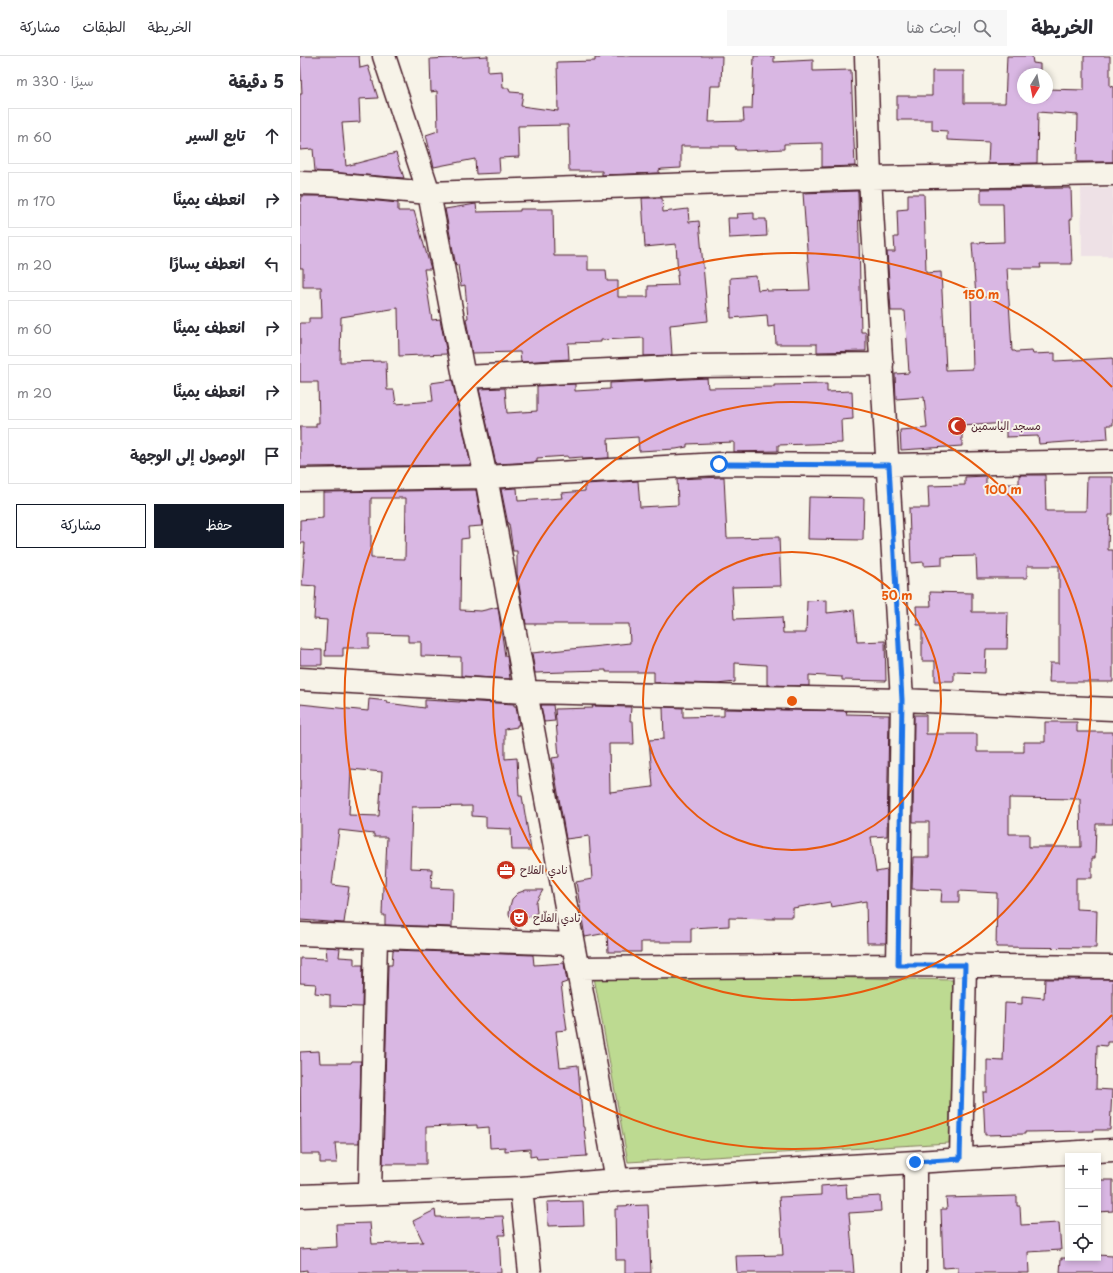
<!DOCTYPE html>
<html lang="ar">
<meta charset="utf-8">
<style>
body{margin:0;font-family:"Playpen Sans","Playpen Sans Arabic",sans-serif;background:#f7f7f7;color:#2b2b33;direction:rtl}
.controls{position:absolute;right:12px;bottom:12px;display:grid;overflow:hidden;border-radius:0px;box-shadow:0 2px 6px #0003}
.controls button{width:36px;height:36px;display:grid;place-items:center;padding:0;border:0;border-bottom:1px solid #e1e1e2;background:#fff;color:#2b2b33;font:20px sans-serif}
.compass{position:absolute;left:717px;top:12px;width:36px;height:36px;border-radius:50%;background:#fff;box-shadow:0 2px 6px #0003;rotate:190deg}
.stop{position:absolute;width:12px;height:12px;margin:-9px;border:3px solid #1a73e8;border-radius:50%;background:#fff}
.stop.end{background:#1a73e8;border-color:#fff;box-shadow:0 1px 4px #0008}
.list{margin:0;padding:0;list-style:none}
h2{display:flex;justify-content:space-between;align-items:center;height:52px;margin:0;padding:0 16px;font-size:17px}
h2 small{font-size:13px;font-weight:400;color:#7c7c81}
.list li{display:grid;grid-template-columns:26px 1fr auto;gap:12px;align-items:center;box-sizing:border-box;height:56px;margin:0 8px 8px;padding:0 8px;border:1px solid #e1e1e2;border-radius:0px}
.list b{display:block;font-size:15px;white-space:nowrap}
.list em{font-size:13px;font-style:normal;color:#7c7c81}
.actions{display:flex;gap:8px;padding:12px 16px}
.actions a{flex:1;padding:9px 0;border:1px solid #111827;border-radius:0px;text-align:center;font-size:14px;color:#111827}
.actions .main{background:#111827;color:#fff}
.icon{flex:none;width:22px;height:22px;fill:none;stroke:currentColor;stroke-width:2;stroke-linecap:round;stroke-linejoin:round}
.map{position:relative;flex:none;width:813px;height:1217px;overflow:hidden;direction:ltr}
header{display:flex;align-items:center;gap:24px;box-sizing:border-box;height:56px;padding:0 20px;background:#fff;border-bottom:1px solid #e1e1e2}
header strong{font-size:19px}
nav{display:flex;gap:22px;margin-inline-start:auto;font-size:14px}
.search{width:280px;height:36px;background:#f7f7f7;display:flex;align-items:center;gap:10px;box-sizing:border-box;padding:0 14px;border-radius:0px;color:#7c7c81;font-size:15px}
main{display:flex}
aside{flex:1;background:#fff}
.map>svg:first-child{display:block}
.built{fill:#eee1e6}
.green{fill:#bdda91;stroke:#847c5e}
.building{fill:#d9b7e3;stroke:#4a1f2b;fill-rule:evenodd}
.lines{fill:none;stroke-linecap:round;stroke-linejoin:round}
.minor-casing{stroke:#4a1f2b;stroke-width:25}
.minor{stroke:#f7f3e8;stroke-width:22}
.route{stroke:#1a73e8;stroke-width:5}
.ring{fill:none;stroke:#e8590c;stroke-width:2}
.labels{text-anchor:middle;stroke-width:4;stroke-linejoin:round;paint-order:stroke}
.poi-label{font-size:11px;fill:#4a1f2b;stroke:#f7f3e8;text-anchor:start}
.centre{fill:#e8590c;stroke:#f7f3e8;stroke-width:2}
.ring-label{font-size:12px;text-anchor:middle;font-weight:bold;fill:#e8590c;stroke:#f7f3e8;stroke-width:4;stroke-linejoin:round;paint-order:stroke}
</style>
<header>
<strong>الخريطة</strong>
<div class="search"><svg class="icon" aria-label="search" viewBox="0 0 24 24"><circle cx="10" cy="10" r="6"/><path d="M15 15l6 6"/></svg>ابحث هنا</div>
<nav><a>الخريطة</a><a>الطبقات</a><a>مشاركة</a></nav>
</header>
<main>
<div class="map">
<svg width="813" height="1217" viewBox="0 0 813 1217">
<rect width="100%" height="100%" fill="#f7f3e8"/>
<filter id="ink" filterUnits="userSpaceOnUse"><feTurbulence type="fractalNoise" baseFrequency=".025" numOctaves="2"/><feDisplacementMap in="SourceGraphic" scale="8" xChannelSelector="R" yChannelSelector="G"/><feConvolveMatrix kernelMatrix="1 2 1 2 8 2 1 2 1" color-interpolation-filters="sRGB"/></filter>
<g filter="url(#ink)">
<path class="built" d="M781 132H813V200H782Z"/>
<path class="green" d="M293 916 653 924 649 1087 328 1106Z"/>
<path class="building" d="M0 0H59L60 12 68 10 78 42 59 43 60 66 42 67 46 110 96 97 104 122 15 115 13 93 0 94V38H2Z
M188 0V16L202 15 203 32H209L210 36 223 37 221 50 258 55 257 6 295 5V2H300V0H422L421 30H411L409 66 444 65 443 53H452L454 0H474V6L513 4V15L551 14 555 110 522 111V87L484 88V93L445 95V94H436L435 90H381V112L362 113 359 114V117L302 119V115H269L268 69 218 70 219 101 199 102 200 117 176 118 175 103 134 111 126 79 138 75 137 35 131 36 130 3Z
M707 0H732L733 7 740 8V18H723V42H747V33L784 34V0H810V30L813 31V106H777L778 59 738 56 737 107 688 108 689 86 647 84V75L632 74V64H597V40H632V15H664V47H705Z
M771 132 772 163H770L772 208H740L741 212H707L712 295H715L716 296 732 295 733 298 755 297V305L813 302V369H807L808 383 739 388 738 380 706 381V367L662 370V390L601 394 600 374 627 372 624 341 596 343 595 318 609 317 605 255H591L587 196H595L594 181H598L597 154 608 153V138H624L626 217 641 216 646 314 673 313 671 241H676L672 187 704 186 703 148H681V133Z
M558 135 561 276H566V295L517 296V288H476L475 270 468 271 467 259 431 262 430 222 456 220 458 234 467 233V235L510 234 503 137Z
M1 140H28L98 147V155H114L131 213H124L132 264 140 263 147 298 99 300 98 252 41 261 40 306 86 305 87 334H94L96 348 133 345 131 327 152 324 171 409 0 411V371H16V367H19L18 326H0V267H9V262H22L21 231H3V212H0V146Z
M342 142H362L363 156 388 153 389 166 399 165 408 265 370 269 372 299 344 300V282L301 284V286L268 287 269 303 221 306 220 296 172 297 166 263 168 262 165 229 161 230 158 209 156 210 145 153 176 148 177 156 220 155V153H253L254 200H288V214H306L307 225H318V241H348V230L378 229 377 219H378L376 188 345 191Z
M454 157V163H466L467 180 429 182 428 162H438L437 158Z
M407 322 408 332 474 331V329L527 328V336L552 335 553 363 541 364 542 387 478 389V395L434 396V386L387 388V391L376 393 339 395 338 381 308 383 309 402 283 403V401L268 402V400L237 402V406L196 408 179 333 205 332 207 357 237 355V330L275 328V335L310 333V327Z
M719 419H745L746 455H786L787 421H813V459H809L808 494H813V626H749L750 607H759V510H727V522H677L676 500 642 501V509L624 510V506L611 507 609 452H629L628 430 665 429V421L686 420V428H719Z
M424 421 427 482 479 481 481 530 432 531 434 563 482 561 483 577H506L507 545 527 544V557L554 554 557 586 585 585 586 625 542 624V621L509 619V630L467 629V609L435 607V626L417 628 354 626V616H306V614L265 615V616L235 617 232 597 330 587 329 568H226L217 518V495H213L209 468H208L201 433 217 432 218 445 262 442 261 437 285 435V428L338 425 340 451 378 449 377 423Z
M176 434 182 470 168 471 169 482 161 483 160 554 181 555 198 551 205 600H207L210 623 161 620V601L121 600V586H108V579L69 578V592H43V600H25L27 564 14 563 16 530 2 529 5 487H0V464L23 462V436ZM71 442H106L105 503 71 502Z
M509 441 564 442 563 484 508 483Z
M630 536 672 537V556H708L707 593H686L685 617 654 616V625H635V605H622V569H617L616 550H631Z
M0 593 22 594V609H0Z
M69 643 88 645 87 647 125 652V644L160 646V645L214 648V650H216L219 669H217V671L205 673V703L217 702 219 740H222L231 794H212L211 773 186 772V761L172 760V750L112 751 110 812 132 813 131 832 153 833 152 871 85 869V859H82L83 830H85L87 781H74V778L39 774 32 829 49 831 44 867 0 864V648L68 655ZM51 713 82 716 79 760 49 759Z
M241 649H253L255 665 244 666Z
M292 650 331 651 330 665H333L334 688H309L310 736 353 731 349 684 364 683 363 651 383 652V661L424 660V653L547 655 546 658 589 659 587 780 571 781 576 816 587 814 586 887H567L566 845 531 851 530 846 493 852V861H474V863L429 862V870L391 872V886H341V896H308L307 877 285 881 276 826 292 823 289 780 266 783 252 702 259 701 255 653 293 652Z
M614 659H626V678H677V696H724V686H745V666H777V676H813V768H796L795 802H792V822H776V853L797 854 796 892 696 891 697 837 659 835V846H641L642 834 612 833 613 801H629V766H613ZM709 742 780 743 781 791H729V778H709Z
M226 834H243L236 846 237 857 224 863 216 873 209 858 210 850 212 843 218 837Z
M26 891 40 892 39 901 54 902V909H63L62 951 30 950V939L15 937 16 928 0 927V902L27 903Z
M93 894 233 899 234 909 264 907 267 926 261 928 267 974 256 975 260 1011 278 1009 283 1071H284L287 1100 237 1103 236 1100 230 1101V1093L205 1095V1091L190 1092 189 1071 177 1072V1069L126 1071V1108H83L88 909H92Z
M745 923H813V986H807V990L797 989 796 1033 812 1034 810 1074H792L793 1075 725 1076V1078L685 1079 683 1036H687V1004L703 1005 705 947 722 948V940L744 942Z
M19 995 20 1007H51L52 1005H61L59 1087H35L37 1107H20V1098H1L0 996Z
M798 1124H813V1155L798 1156Z
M546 1128 547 1142 580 1140 581 1155 549 1157 554 1217H437L436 1200 483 1199 479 1141 521 1139V1130Z
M717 1140V1150H720L721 1169 759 1167 761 1194 728 1196 729 1217H658V1211L643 1212 641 1153H647L646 1142Z
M283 1145 284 1169 248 1170 247 1146Z
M348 1149 351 1217H325V1204H316L315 1153H318V1150Z
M135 1154 136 1161H141V1162L203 1160 205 1179H199L201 1217H7V1214L0 1215V1193L37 1191 36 1168 70 1167 72 1188 123 1186 113 1165Z
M798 1199 813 1200V1217H760L761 1202H798Z"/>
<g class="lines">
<defs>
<path id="minor" d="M84 0 129 137 164 321 186 421 317 1124
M566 0 570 122 602 644 598 909
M0 127 29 128 129 137 570 122 813 118
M164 321 394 310 582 308
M0 424 186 421 419 408 589 409 813 405
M0 623 226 636 602 644 813 653
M0 878 273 888
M278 912 598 909 813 911
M661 1103 665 909
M615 1106V1217
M221 1132 230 1217
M70 1137 76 881
M0 1140 221 1132 317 1124 813 1094"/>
</defs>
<use href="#minor" class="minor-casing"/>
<use href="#minor" class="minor"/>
</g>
</g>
<g class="lines" filter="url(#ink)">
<path class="route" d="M419 408 589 409 602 644 598 909H665L660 1103 615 1106"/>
</g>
<g class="ring">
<circle cx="492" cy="645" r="149"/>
<circle cx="492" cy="645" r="299"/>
<path d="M812 959A448 448 0 1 1 812 331"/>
</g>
<defs>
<symbol id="mosque-disc" viewBox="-11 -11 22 22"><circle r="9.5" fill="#c8321e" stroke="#f7f3e8"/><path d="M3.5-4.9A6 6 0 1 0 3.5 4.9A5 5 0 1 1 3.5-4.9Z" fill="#fff"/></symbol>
<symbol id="office-disc" viewBox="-11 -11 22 22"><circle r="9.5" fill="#c8321e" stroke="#f7f3e8"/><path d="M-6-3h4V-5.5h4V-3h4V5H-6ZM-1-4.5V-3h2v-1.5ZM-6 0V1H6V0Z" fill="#fff"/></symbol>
<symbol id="theatre-disc" viewBox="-11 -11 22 22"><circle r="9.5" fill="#c8321e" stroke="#f7f3e8"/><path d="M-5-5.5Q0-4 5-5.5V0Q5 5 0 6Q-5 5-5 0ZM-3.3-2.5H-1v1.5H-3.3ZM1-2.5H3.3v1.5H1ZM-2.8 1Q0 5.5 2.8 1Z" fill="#fff"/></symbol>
</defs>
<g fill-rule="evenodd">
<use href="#mosque-disc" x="646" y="359" width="22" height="22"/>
<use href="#office-disc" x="195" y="803" width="22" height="22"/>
<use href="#theatre-disc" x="208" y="851" width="22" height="22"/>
</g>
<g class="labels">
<g class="poi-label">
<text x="671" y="374">مسجد الياسمين</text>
<text x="220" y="818">نادي الفلاح</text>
<text x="233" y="866">نادي الفلّاح</text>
</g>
</g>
<circle cx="492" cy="645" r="6" class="centre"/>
<g class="ring-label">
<text x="681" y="243">150 m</text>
<text x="703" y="438">100 m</text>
<text x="597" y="544">50 m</text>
</g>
</svg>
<div class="controls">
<button>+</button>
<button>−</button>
<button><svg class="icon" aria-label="locate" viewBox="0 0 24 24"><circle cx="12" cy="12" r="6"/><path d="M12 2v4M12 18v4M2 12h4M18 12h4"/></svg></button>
</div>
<svg class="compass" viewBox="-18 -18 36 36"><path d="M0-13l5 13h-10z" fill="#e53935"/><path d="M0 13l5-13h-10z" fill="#7c7c81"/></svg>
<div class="stop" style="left:419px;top:408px"></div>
<div class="stop end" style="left:615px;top:1106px"></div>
</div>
<aside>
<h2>5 دقيقة<small>سيرًا · 330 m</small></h2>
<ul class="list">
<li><svg class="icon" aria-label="ahead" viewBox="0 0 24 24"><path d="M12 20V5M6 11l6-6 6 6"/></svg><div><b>تابع السير</b></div><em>60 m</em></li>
<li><svg class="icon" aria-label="right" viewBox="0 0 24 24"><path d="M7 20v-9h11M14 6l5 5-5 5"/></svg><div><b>انعطف يمينًا</b></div><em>170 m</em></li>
<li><svg class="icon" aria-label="left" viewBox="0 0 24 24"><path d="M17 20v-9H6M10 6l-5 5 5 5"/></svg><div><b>انعطف يسارًا</b></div><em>20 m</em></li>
<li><svg class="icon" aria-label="right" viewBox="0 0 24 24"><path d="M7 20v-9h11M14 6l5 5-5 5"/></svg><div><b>انعطف يمينًا</b></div><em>60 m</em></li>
<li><svg class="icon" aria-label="right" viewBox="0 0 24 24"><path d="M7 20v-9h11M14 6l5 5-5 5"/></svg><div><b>انعطف يمينًا</b></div><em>20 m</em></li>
<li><svg class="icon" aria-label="arrive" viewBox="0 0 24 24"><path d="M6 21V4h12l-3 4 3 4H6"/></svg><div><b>الوصول إلى الوجهة</b></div></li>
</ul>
<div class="actions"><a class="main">حفظ</a><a>مشاركة</a></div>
</aside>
</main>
